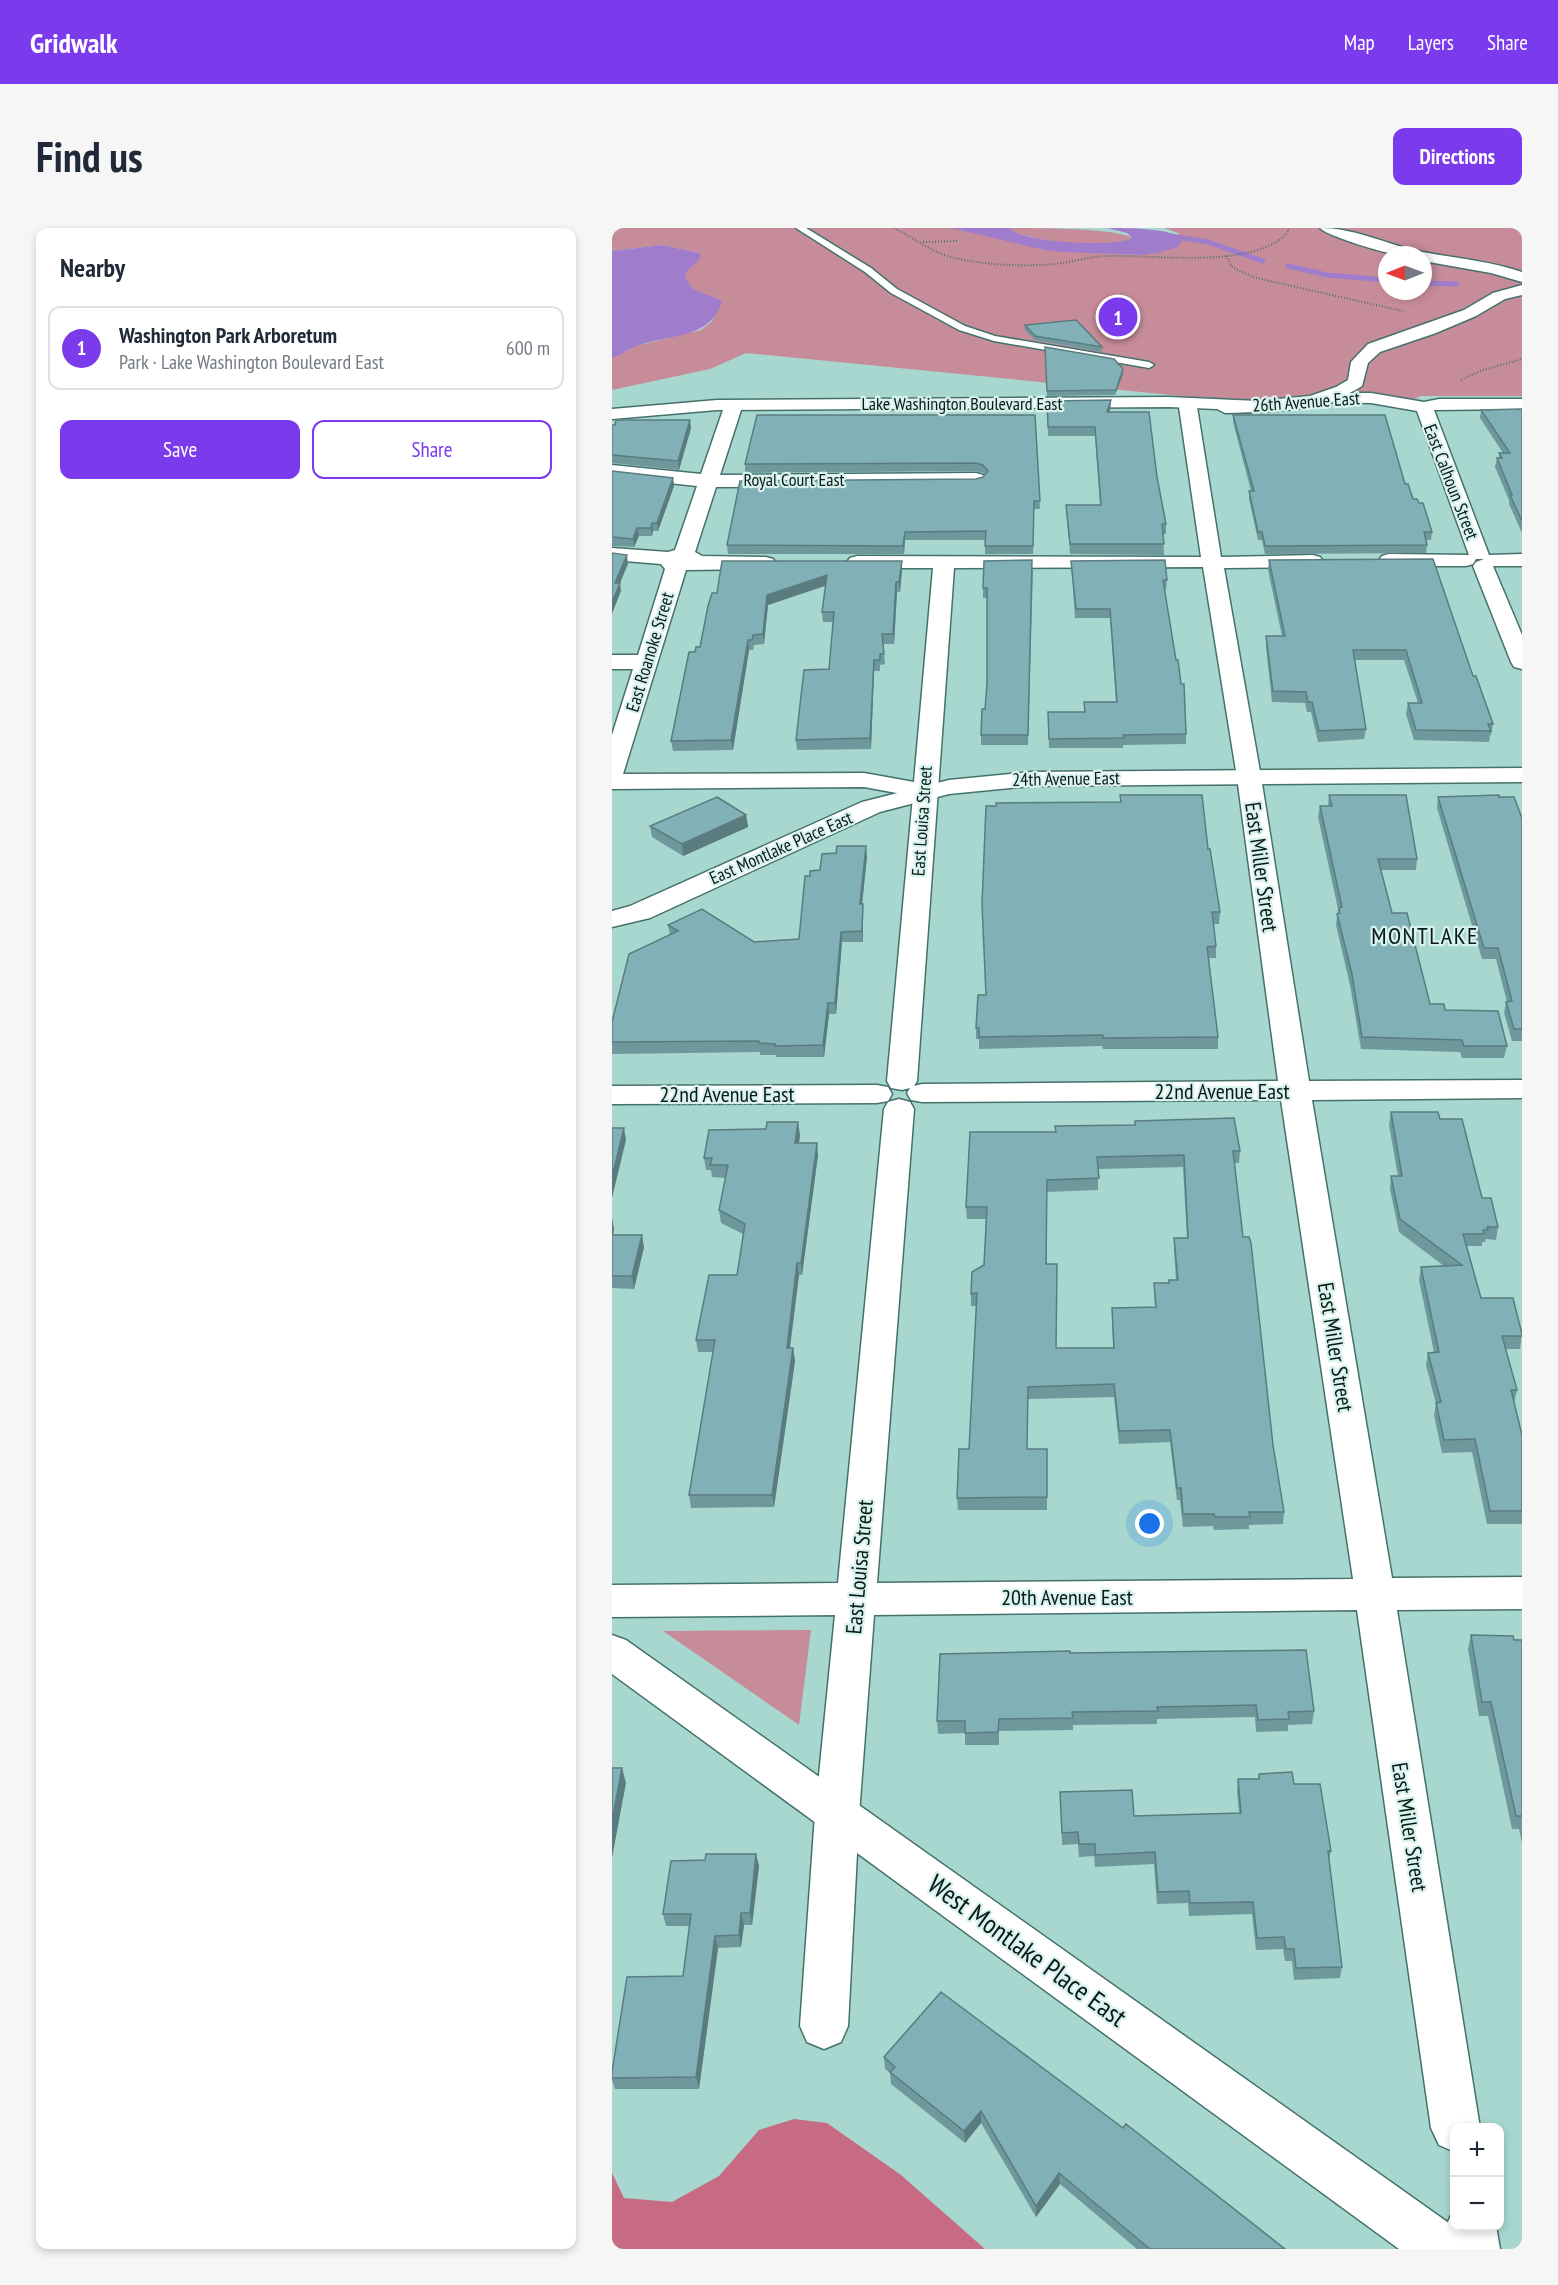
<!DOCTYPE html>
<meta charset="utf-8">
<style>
body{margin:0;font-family:"PT Sans Narrow",sans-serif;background:#f6f6f7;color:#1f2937}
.controls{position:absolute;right:18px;bottom:18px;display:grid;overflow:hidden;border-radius:12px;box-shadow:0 3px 9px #0003}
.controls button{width:54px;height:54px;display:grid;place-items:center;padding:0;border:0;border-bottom:2px solid #e0e1e3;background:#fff;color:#1f2937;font:30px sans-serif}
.compass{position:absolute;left:766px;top:18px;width:54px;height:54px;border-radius:50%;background:#fff;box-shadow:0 3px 9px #0003;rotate:269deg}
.you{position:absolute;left:538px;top:1296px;width:21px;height:21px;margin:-15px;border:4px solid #fff;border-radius:50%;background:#1a73e8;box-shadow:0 0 0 9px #1a73e833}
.badge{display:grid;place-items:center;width:39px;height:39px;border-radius:50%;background:#7c3aed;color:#fff;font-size:20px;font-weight:700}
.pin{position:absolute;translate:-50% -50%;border:3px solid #fff;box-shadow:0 2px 6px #0006}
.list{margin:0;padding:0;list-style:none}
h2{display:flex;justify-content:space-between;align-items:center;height:78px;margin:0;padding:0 24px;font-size:26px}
h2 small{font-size:20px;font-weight:400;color:#747a83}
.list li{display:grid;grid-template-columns:39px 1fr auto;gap:18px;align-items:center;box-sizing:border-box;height:84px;margin:0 12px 12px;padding:0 12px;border:2px solid #e0e1e3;border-radius:12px}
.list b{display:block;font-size:22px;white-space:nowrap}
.list p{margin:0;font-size:20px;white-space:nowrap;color:#747a83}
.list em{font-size:20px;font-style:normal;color:#747a83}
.actions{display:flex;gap:12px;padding:18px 24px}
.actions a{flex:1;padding:14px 0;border:2px solid #7c3aed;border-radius:12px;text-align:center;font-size:21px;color:#7c3aed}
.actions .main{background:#7c3aed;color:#fff}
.map{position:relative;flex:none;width:910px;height:2021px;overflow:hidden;border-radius:12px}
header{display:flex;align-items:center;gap:36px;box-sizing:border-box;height:84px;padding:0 30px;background:#7c3aed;color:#fff}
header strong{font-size:28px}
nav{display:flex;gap:33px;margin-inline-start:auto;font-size:21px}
.intro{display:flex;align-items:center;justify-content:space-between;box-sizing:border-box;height:144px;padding:0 36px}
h1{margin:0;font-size:42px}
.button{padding:15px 27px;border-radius:12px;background:#7c3aed;color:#fff;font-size:21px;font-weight:700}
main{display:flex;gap:36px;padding:0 36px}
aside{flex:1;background:#fff;border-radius:12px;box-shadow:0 3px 9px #0003}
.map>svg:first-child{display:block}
.green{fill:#c78c9a;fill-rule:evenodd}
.forest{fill:#c76a84}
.water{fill:#a07dcc}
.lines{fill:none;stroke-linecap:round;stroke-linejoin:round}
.stream{stroke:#a07dcc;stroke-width:5}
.lane-casing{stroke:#44726b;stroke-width:3}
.street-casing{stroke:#44726b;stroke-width:3}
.secondary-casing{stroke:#44726b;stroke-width:3}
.primary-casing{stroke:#44726b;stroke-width:3}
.path{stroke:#50716b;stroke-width:2;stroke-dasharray:1 2;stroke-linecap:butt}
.lane{fill:#fff;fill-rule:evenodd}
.street{fill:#fff;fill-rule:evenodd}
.secondary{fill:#fff;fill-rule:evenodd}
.primary{fill:#fff;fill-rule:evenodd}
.wall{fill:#6f989d;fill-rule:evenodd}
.shaded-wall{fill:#5a7c7f}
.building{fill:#81b1b6;stroke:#5a7c7f;stroke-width:1.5;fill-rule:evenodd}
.labels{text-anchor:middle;stroke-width:4.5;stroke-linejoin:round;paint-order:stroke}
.far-street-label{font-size:18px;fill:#071a17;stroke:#daf2ee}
.street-label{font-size:22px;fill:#071a17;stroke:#daf2ee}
.neighbourhood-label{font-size:24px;letter-spacing:1.5px;fill:#071a17;stroke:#daf2ee}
.near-street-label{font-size:27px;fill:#071a17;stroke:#daf2ee}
</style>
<header>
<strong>Gridwalk</strong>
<nav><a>Map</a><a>Layers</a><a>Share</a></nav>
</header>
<div class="intro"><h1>Find us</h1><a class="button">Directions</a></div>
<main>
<aside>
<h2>Nearby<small></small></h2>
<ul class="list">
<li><span class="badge">1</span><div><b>Washington Park Arboretum</b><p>Park · Lake Washington Boulevard East</p></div><em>600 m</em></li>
</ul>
<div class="actions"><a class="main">Save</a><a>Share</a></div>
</aside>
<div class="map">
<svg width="910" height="2021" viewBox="0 0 910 2021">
<rect width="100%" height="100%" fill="#a7d7cf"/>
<path class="green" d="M0 0H356L432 22 530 27 571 11 566 5 552 0H910V168H809L798 173 744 165 703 166 683 169 605 173 603 170 580 169 134 125 98 141 0 162V130L24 118 89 102 100 93 103 85 108 79 81 61 73 49C74 40 84 36 88 25L50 17 0 23ZM775 27H811V63H775Z
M398 0C422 0 506 0 520 10 497 23 422 14 398 2Z
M199 1402 187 1497 51 1403Z"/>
<path class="forest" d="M182 1891 215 1895 289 1947 373 2021H0V1945L12 1970 60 1974 107 1948 147 1902Z"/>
<path class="water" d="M339 0H398C409 15 504 20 520 10L515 5 495 0C514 0 560 0 571 11L566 19 545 25 530 27 452 24 432 22Z
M50 17 88 25V31L76 42 73 49 81 61 110 73C99 112 56 106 25 118 16 121 9 127 0 130V23Z"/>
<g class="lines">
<path class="stream" d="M559 8 596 14 651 33
M676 38 715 47 775 52
M811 55 845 56"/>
<defs>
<path id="lane" d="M184 0H194L259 40 285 61 353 98 383 108 537 134 542 137 537 140 382 113 347 102 279 65 253 44Z"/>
<path id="street" d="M708 0C740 0 770 14 801 22 837 30 875 32 910 44V54L879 45 811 33V27C803 27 795 28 787 27 775 26 715 8 708 0Z
M715 165H759L812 174 827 171H910V181L822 182 877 327 910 326V338H881L910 407V441L902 439 899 434 861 338 864 334 872 331H864L861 336 854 338H777L770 336 767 332 770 328 777 326 857 327 805 183 759 175 709 174 706 170 709 166Z
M121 174 127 175 130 179 108 247 364 245 371 247 374 251 371 255 364 257 104 259 83 324 90 328 154 329 161 331 164 335 161 339 154 341 74 342 11 546 252 545 302 554 321 340H245L238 338 235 334 238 330 245 328 589 329 567 179 570 175H582L585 179 609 329 701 327 708 329 711 333 708 337 701 339 612 340 649 549 697 853 910 852V870L700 872 780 1350 910 1349V1381L785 1382 868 1900H843V1924L827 1917 819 1900 745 1382 262 1387 247 1587 236 1798 229 1814 212 1821 195 1814 188 1798 203 1587 223 1387 0 1389V1357L226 1355 272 881 276 874 287 871 298 874 302 881 265 1355 741 1351 669 872 310 874 299 872 295 865 298 860 290 862 279 860 275 853 301 568 252 559 0 561V507L21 441H0V427H26L53 341 49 336 0 332V320L56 324 63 322 85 258 0 249V237L89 246 112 179 115 175ZM591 339 625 549 666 853 310 856 302 858 305 853 342 340Z
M265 857 276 859 280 866 276 873 265 875 0 876V858Z
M843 1979V1998H884L888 2021H836L834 1998Z"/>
<path id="secondary" d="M910 57V67L893 71 864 88 824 105 768 124 756 135 750 158C709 184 660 184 613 185L605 181 557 179 105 182 0 191V181L105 172 557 169 646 173 698 168 724 159 736 152 739 134 756 116 852 82 881 65Z
M0 1407 14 1412 848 2003 856 2021H787L0 1446Z"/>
<path id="primary" d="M910 540V554L419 558 337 566 268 584 38 690 0 699V683L18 678 250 574 337 552 419 544Z"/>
</defs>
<use href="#lane" class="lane-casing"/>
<use href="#street" class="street-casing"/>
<use href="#secondary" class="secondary-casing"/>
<use href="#primary" class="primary-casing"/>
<path class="path" d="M282 0C300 9 319 24 339 29 371 37 410 39 443 36 460 34 476 29 493 28 538 26 648 43 677 2L674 0
M311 14 345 13
M614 28 621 40 644 50 791 83
M849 152 868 143 910 131"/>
<use href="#lane" class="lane"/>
<use href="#street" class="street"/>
<use href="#secondary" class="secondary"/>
<use href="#primary" class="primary"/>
</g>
<path class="wall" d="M413 97 490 119V124L423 112 413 102Z
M433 119 511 146 503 167 435 168Z
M499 172 498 184 545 249 554 296V306H551L552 327 458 326 454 277H488L483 208H436L435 173Z
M910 181V305L897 276V272L883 239 885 230H887V225H891L868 190 869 182Z
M423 187 428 281H422L421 326H373V312H293L292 326H116L115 317 364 251 371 249 373 247 372 245 364 243 133 245V236Z
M621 187 793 256 801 271 807 275 820 304 819 312H814L815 317 814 325 653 326 650 312H646L637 271V263H639L621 194Z
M0 197 79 200 67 242 0 235Z
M0 243 61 250 62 258 46 303H41L40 308H27L22 319 0 318Z
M657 332 861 448 881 496 879 507H878L877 514 802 512 794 486 796 475H806L792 432H743L754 501 752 511 706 514 699 484H695L693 475 660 474 654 419V408H670L656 342Z
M290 333V342L288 364H285L282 416H271L273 436 268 437V443H262L259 521 185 522 184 512 217 441 221 394H211L210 384 214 357 156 377 152 416 142 417 141 422H137L121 522 61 523 59 513 83 424 88 419 105 365Z
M459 333 555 352 554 362H552L574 506V516L511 517V520H437L436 484H472V474H504L498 390H463Z
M421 342 416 517H369V507L373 481 375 455V370H371V360Z
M717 567 805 631 804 642H769L780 685 818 776 833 782 895 818 892 830H850L848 824 749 821 738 757 724 697 726 681 706 589 708 578H716Z
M826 569H887L910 590V813H900L892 785 894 774H895L884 731H870L825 580Z
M134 587 136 599 71 628 40 609 38 598Z
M596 621 608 684 607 696H601L604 718V730H597L606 809V821H491L490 818 367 821V811H364V800L374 767Z
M255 628 250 676 251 687V714H230L224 786H217L212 829H164V827H148V824L0 826V794L58 707 56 697 142 714 187 711 198 648 208 642Z
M779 884 828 891 886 999 884 1012 874 1011 873 1014H870V1018H855L869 1070 910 1106 908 1121H894L905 1162 902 1175 910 1207V1296H875L860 1224 830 1225 822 1187 824 1176 814 1137 816 1125 822 1124 807 1052 809 1039 832 1038 787 1004 778 961 779 948H786L777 897Z
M443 898 628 923 627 935H622L631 1009 661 1217 672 1284 671 1296 637 1297V1301L602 1302 601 1298 571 1299 568 1272H565L558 1214 507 1216 502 1169 416 1171 415 1221H435V1282H346L345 1270 357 1221 364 1078H359V1066L372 1037 374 991H355L354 979 443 904ZM571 939 575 1010H562V1022L564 1052 556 1055H542L543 1079 500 1080 501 1120H444L435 1036V964L486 962V941Z
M154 901 188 907 187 915 206 927 190 1047H187L178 1120H181L183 1133 162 1279 79 1280 77 1267 101 1124H86L84 1112 125 1047 131 1006 109 995 107 982 114 950 100 949 99 942H94L92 930Z
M0 990 2 1002 1 1007 32 1019 22 1061 0 1060Z
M859 1407 910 1412V1615L907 1601H900L876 1488H867L856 1421Z
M458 1425 702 1483 700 1496 676 1497V1503L644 1504 643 1489 545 1491V1496L461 1497V1502L387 1503V1517H353V1505L326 1506 325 1493Z
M647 1546 682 1556 719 1623 717 1631 730 1739 728 1750 682 1752 680 1733H673L671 1721 644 1722 640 1686 577 1688 576 1675 545 1676 542 1636 483 1639 482 1628 467 1629 466 1616 450 1617 449 1576 522 1588 627 1585 625 1564 626 1551H646Z
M144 1626 147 1638 140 1697H132L129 1719 106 1720 87 1861H3L0 1852V1844L71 1748 78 1698H54L51 1686 93 1632Z
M272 1829 511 1900 673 2021H525L448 1956 424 1989 369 1895 353 1915 279 1856 278 1845 273 1841Z"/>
<path class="shaded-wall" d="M511 141V146L503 167 504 162Z
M499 172 498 182 494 193 495 184Z
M78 192 79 200 67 242 66 233Z
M61 250 62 258 46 303 45 295Z
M40 295 41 303 40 308 39 300Z
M25 300 27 308 22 319 21 311Z
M293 304V312L292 326 291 318Z
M15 327 16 336 8 355 9 363 0 386V373L3 355Z
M290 333V342L288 364 287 354Z
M215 347 216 357 156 377 152 416 151 406 155 367Z
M284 354 285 364 282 416 281 406Z
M136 412 137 422 121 522 119 512Z
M262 432V443L259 521 258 510Z
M134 587 136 599 71 628 70 616Z
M254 618 255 628 249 687 248 676Z
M251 676V714L250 703Z
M229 704 230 714 224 786 223 775Z
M216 775 217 786 212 829 211 817Z
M186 894 188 907 185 927 183 915Z
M12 900 14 912 0 970V949Z
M205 915 206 927 190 1047 189 1035Z
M0 990 2 1002 0 1012Z
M30 1007 32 1019 22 1061 20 1048Z
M185 1035 187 1047 176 1133 175 1120Z
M181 1120 183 1133 162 1279 160 1267Z
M10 1540 14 1555 0 1630V1593Z
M144 1626 147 1638 140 1697 138 1685Z
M129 1685 132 1697 129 1719 127 1707Z
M103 1708 106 1720 87 1861 84 1849Z
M369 1883V1895L353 1915 352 1903Z
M447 1945 448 1956 424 1989V1978Z"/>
<path class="building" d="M464 92 490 119 423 108 413 97Z
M433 119 502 131 511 141 504 162 435 163Z
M499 172 495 184H537L545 249 554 296H550L552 316H458L454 277H489L483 199H436L435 173Z
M910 181V293L898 267H900L885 230H890L887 225H898L869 182Z
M145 187H423L428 273H422L421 318H373L374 303 293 304 291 318 115 317 128 253 364 251 371 249 376 243 371 237 364 235 133 236Z
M621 187H773L793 256H796L801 271H805L807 275H811L820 304H812L815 317 653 318 650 304H646L637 263H642Z
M4 192H78L66 233 0 227V197H3Z
M0 243 61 250 45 295H40L39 300H25L21 311 0 309Z
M0 325 15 327 3 355H8L0 374Z
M821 331 861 448H864L881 496H876L879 503 804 502 796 475H810L794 422H741L754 501 707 503 700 474H696L694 464 661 463 654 408H673L657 332Z
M420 332 416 507H369L370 481H373L375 455V360H371L372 333Z
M553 332 555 352H551L564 432H566L569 456H572L574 506 511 507 512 510 437 511 436 484H473L472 474H505L498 381H464L459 333Z
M110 333H290L287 354H284L281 406H270L272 426H268V432H262L258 510 184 512 192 442 217 441 222 384H210L215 347 155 367 151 406 141 407 140 412H136L119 512 59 513 77 424H83L84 419H88L96 378 100 365H105Z
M508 567H590L596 621H598L608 684H600L604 718 595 719 606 809 491 810V807L367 809V800H364L366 767H374L370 676 374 578H384V575L509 574Z
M717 567H794L805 631H766L780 685H795L818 776H832L833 782 886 783 895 818H852L850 812 750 809 740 746 725 686 728 685 727 680 730 679 708 578H720Z
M887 567V569H902L910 590V801H902L894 774 900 773 886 720H872L826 569Z
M105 569 134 587 70 616 38 598Z
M225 618H254L248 676H251L250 703 229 704 223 775H216L211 817 163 818V816L147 815V813L0 814V794L17 726 66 703 56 697 90 681 142 714 187 711 193 648H198V643L208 642 210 626 224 625Z
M779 884H826L828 891H850L870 970H879L886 999H875L876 1002H871L872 1006H851L869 1070H901L910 1106V1108H890L905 1162H899L910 1207V1283H878L863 1211 832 1212 824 1175 829 1174 816 1125 827 1124 809 1039 850 1037 788 991 779 948H790Z
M622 890 628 923H621L631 1009H637L639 1015 661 1217 672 1284H637L638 1289H603L602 1286H571L569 1260H565L558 1202 507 1203 502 1156 416 1159 415 1221H435V1269L345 1270 347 1221H357L365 1065 359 1066 360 1044 372 1037 375 979H354L358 904H444L443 898 523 897V893ZM572 927 576 1010H562L566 1052H557V1055H542L544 1079 500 1080 502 1120H444L445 1036H434L435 952 487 950 485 929Z
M155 894H186L183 915H205L189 1035H185L175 1120H181L160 1267H77L103 1112H84L97 1047H125L133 996 107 982 116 937H98L100 930H92L97 902 154 901Z
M0 900H12L0 949Z
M0 1007H30L20 1048H0Z
M859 1407 901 1408 902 1412H910V1588H904L879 1474H870Z
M694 1422 702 1483 676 1484 677 1491 646 1492 644 1477 545 1479 546 1483 460 1484 461 1490 387 1491 386 1504 353 1505V1493H325L328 1426 458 1423V1425Z
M0 1540H10L0 1593Z
M680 1544 682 1556H708L719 1623H716L730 1739 684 1740 682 1721H674L672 1709 645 1710 641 1674 578 1675 577 1663 546 1664 543 1624 483 1627V1616H467L466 1604 450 1605 448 1564 520 1562 522 1588 629 1585 626 1551H647V1546Z
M94 1626H144L138 1685H129L127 1707 103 1708 84 1849 0 1850V1844L15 1749 71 1748 79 1686H51L59 1633 93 1632Z
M329 1764 511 1900 514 1896 673 2021H538L447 1945 424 1978 369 1883 352 1903 278 1844 283 1839 272 1829Z"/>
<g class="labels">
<g class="far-street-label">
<text transform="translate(694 174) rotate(-4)" y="6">26th Avenue East</text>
<text x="350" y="182">Lake Washington Boulevard East</text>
<text x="182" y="258">Royal Court East</text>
<text transform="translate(839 254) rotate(69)" y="6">East Calhoun Street</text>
<text transform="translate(38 424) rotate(-73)" y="6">East Roanoke Street</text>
<text transform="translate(454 551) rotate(-1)" y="6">24th Avenue East</text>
<text transform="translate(310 593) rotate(-86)" y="6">East Louisa Street</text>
<text transform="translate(169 620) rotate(-24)" y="6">East Montlake Place East</text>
</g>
<g class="street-label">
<text transform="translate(650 639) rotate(82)" y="8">East Miller Street</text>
<text x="610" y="871">22nd Avenue East</text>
<text x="115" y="874">22nd Avenue East</text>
<text transform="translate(724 1119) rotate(81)" y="8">East Miller Street</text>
<text transform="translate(247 1339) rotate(-85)" y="8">East Louisa Street</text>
<text x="455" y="1377">20th Avenue East</text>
<text transform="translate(798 1599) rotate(81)" y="8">East Miller Street</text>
</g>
<g class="neighbourhood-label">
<text x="813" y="716">MONTLAKE</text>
</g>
<g class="near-street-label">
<text transform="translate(415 1723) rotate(36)" y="9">West Montlake Place East</text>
</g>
</g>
</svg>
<div class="controls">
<button>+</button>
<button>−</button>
</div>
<svg class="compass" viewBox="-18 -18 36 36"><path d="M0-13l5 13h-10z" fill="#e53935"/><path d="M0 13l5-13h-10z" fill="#747a83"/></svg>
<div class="you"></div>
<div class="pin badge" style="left:506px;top:89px">1</div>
</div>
</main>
